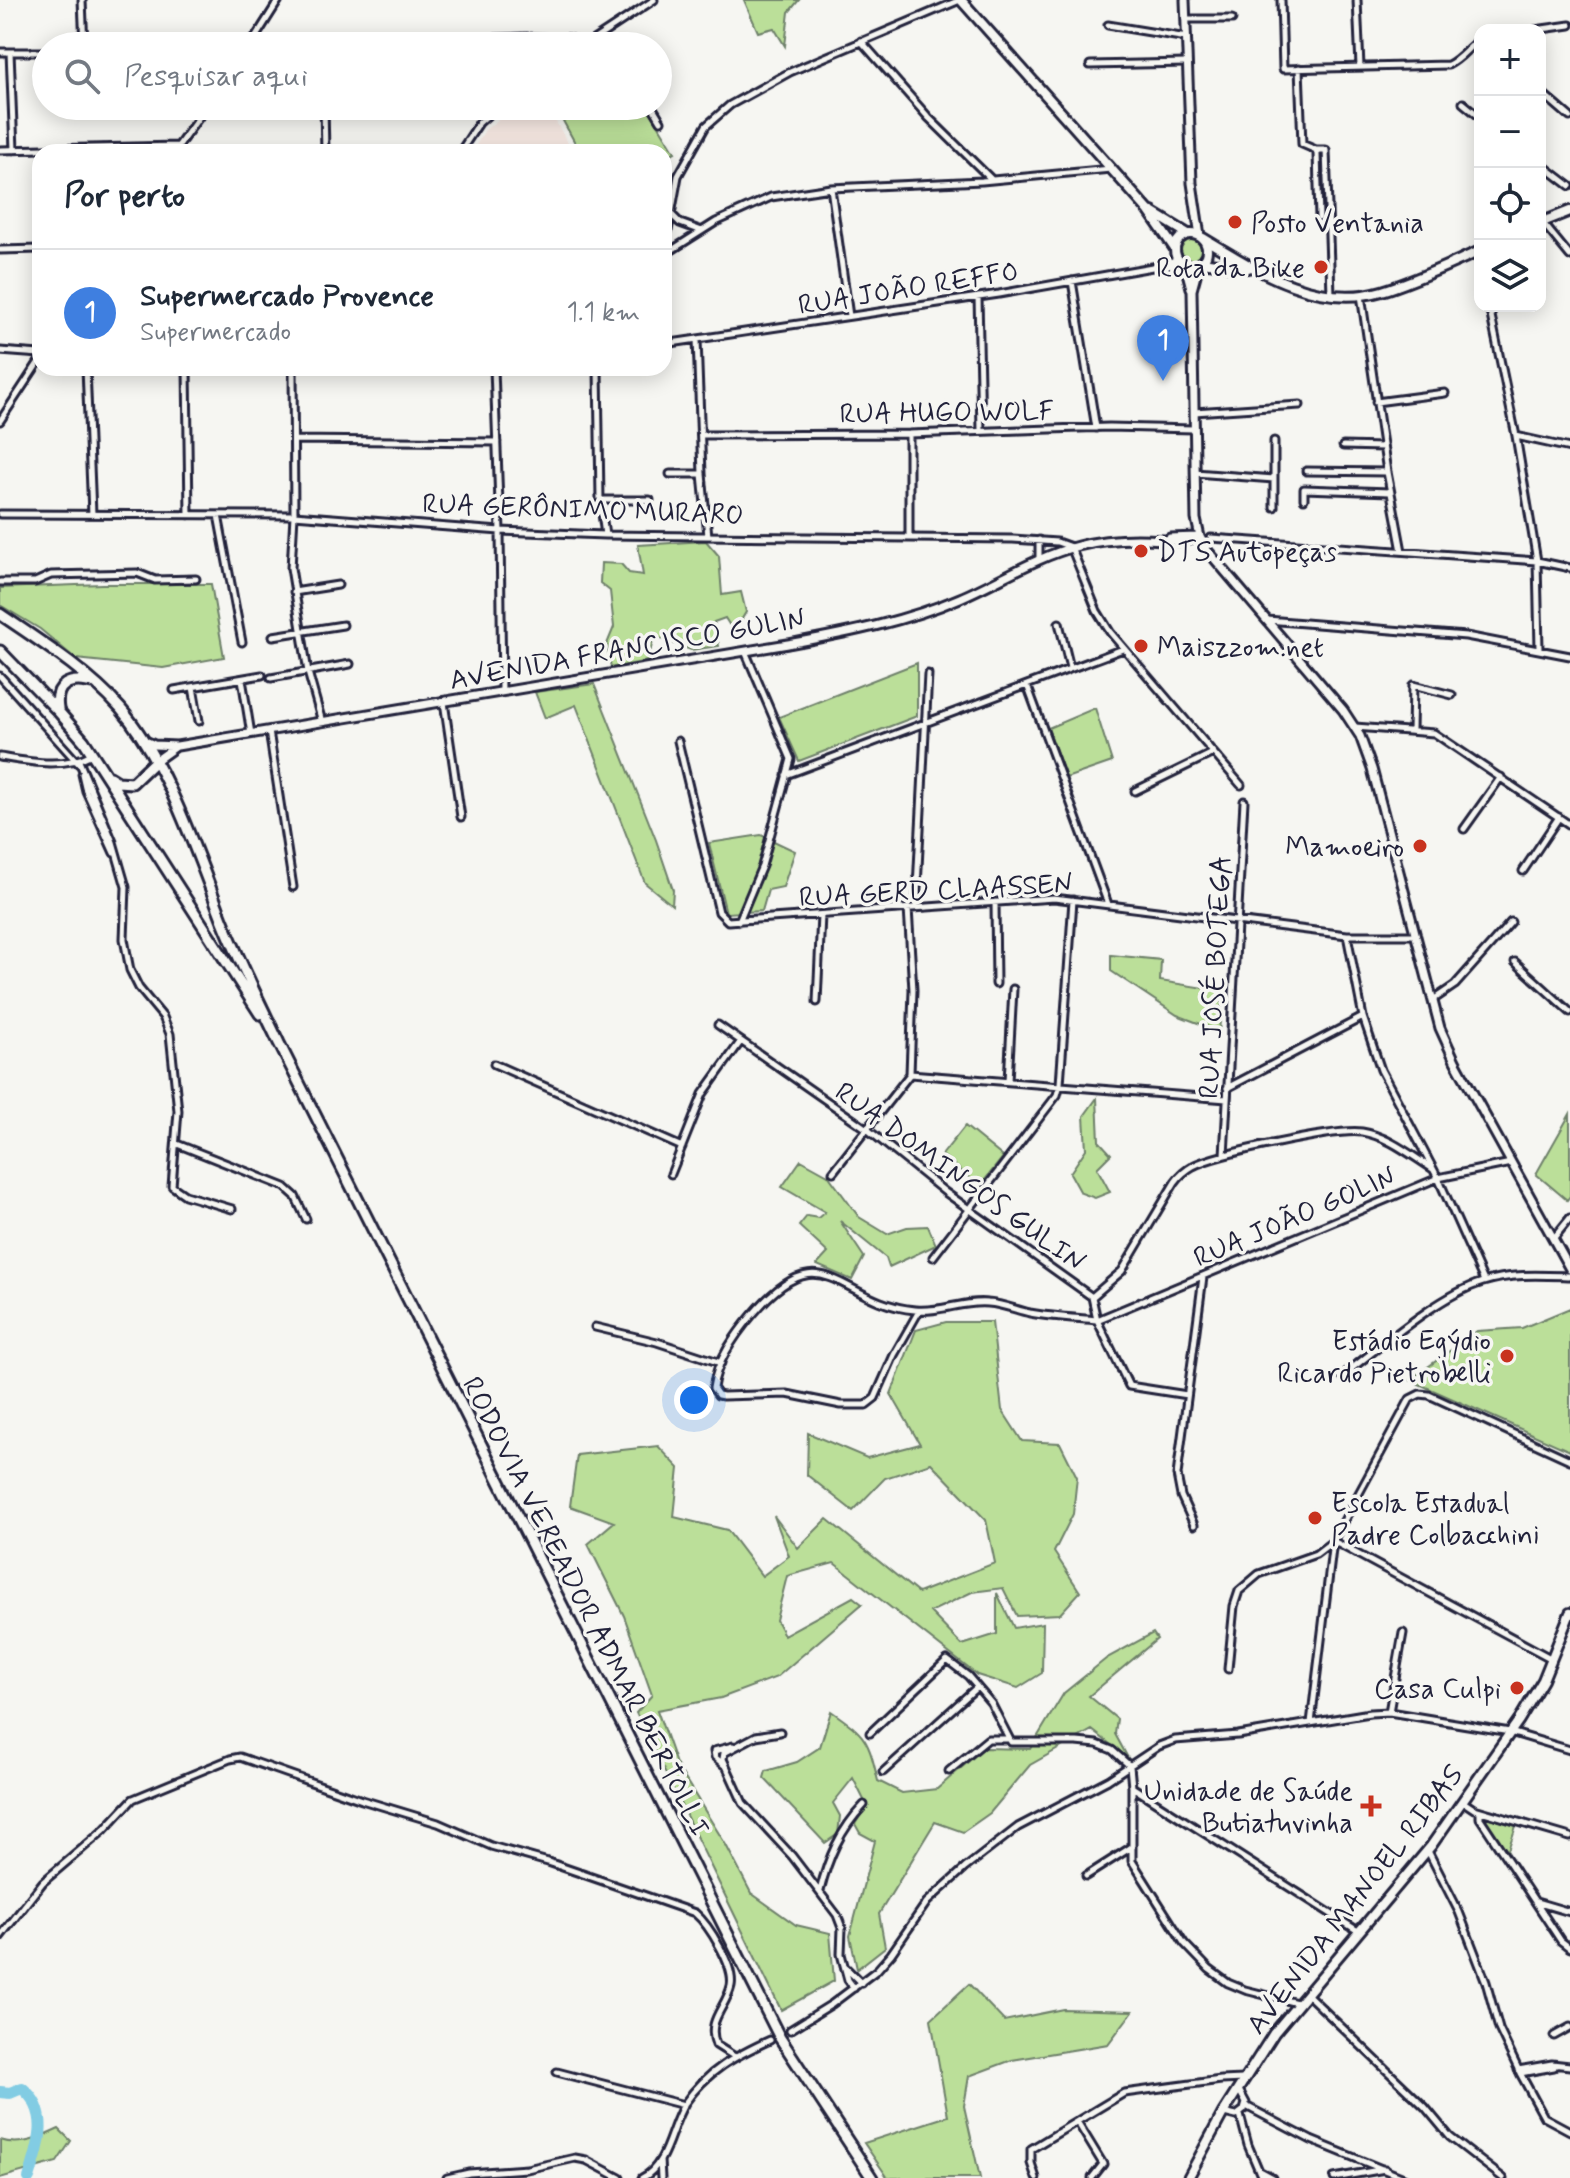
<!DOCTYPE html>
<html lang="pt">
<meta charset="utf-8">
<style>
body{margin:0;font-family:Mynerve,sans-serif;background:#f2f2f3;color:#1f2937}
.controls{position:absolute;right:24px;top:24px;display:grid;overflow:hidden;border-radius:16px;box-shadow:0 4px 20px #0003}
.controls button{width:72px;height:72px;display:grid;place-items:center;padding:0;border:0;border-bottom:2px solid #e0e1e3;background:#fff;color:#1f2937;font:40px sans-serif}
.you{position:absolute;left:694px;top:1400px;width:28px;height:28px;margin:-20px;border:6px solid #fff;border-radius:50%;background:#1a73e8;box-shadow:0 0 0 12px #1a73e833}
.badge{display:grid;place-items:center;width:52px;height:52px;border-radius:50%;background:#c8321e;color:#fff;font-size:26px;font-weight:700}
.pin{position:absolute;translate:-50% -66px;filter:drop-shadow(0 2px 4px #0008)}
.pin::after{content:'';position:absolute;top:42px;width:28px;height:24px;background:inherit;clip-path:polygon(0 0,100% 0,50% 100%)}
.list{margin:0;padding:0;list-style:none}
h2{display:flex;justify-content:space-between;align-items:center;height:104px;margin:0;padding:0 32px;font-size:34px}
h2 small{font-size:26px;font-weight:400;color:#747a83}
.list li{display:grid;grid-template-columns:52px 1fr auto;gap:24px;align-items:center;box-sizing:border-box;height:128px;padding:0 32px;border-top:2px solid #e0e1e3}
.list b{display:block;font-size:30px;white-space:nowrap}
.list p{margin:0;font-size:26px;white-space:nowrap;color:#747a83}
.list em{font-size:26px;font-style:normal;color:#747a83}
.icon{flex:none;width:44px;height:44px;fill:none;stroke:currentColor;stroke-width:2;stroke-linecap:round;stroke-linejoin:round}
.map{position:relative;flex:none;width:1570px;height:2178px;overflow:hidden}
.search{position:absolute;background:#fff;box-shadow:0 4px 20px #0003;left:32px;top:32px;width:640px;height:88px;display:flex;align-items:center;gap:20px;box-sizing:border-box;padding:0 28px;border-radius:44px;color:#747a83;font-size:30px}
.panel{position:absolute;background:#fff;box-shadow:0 4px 20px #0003;left:32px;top:144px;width:640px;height:232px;border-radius:24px}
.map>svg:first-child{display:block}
.built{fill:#f7e9e3}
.green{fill:#bbdf99;stroke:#6e806a;stroke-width:2}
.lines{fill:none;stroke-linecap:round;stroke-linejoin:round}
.river{stroke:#82cce3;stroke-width:12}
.minor-casing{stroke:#22223b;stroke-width:11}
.tertiary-casing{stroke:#22223b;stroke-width:13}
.secondary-casing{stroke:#22223b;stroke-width:14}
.primary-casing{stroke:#22223b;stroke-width:14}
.trunk-casing{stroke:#22223b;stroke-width:15}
.minor{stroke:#f6f6f2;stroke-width:5}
.tertiary{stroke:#f6f6f2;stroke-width:7}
.secondary{stroke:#f6f6f2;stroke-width:8}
.primary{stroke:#f6f6f2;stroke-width:8}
.trunk{stroke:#f6f6f2;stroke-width:9}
.poi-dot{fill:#c8321e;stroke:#f6f6f2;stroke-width:3}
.labels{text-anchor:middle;stroke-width:7;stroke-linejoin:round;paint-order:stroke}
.poi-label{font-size:28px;fill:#22223b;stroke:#f6f6f2;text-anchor:end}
.street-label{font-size:28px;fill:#22223b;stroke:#f6f6f2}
</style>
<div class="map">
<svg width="1570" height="2178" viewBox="0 0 1570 2178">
<rect width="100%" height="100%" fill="#f6f6f2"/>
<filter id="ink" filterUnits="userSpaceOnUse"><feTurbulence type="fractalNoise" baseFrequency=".0125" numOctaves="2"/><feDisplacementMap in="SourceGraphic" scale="16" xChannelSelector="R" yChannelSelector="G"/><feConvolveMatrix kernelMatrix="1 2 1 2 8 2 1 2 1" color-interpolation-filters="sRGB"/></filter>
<g filter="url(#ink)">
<path class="built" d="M516 106H547L573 152H472L485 130Z"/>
<path class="green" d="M744 0H799L789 12 785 46 774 28 758 32Z
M555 106H647L675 152 664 158V152H642L638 147 635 152H580Z
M1178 250a13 13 0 1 1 26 0a13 13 0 1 1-26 0Z
M706 541 719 556 722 595 741 592 746 612 734 632 725 618 714 622 719 646 691 650 654 636 648 661 611 668 607 644 614 627 610 591 600 583 601 563 621 564 629 573 643 575 638 545Z
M102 584H211L224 657 163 668 76 659 40 629 0 605V588Z
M917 663V716L799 761 779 717Z
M594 684 656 840 673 890 672 905 645 883 576 705 545 718 535 692Z
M1095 708 1112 762 1066 778 1048 728Z
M761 835 795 851 783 887 768 890 762 911 726 913 709 843Z
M1111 955 1161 960 1160 981 1223 991 1219 1031 1177 1015 1111 971Z
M1097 1098 1099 1141 1111 1154 1097 1168 1110 1192 1095 1198 1081 1193 1070 1173 1086 1149 1084 1116Z
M1570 1114V1196L1567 1200 1536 1174Z
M965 1126 1003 1157 980 1186 942 1155Z
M801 1160 828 1175 859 1217 887 1234 907 1227 928 1226 936 1245 889 1267 886 1258 840 1221 864 1257 852 1280 817 1265 828 1253 799 1226 807 1216 818 1218 825 1212 782 1187Z
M1570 1308V1451L1410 1380 1477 1331 1522 1328Z
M946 1322H992L1002 1410 1022 1441 1060 1443 1077 1477 1073 1514 1054 1552 1080 1592 1060 1614 1017 1616 1003 1588 972 1592 930 1612 962 1645 997 1634V1593L1014 1628 1043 1623 1042 1673 1018 1688 977 1675 834 1563 787 1576 776 1620 784 1635 853 1597 862 1604 777 1677 721 1698 657 1710 676 1764 726 1845 751 1893 796 1925 830 1933 834 1981 781 2010 636 1713 652 1695 624 1616 588 1544 614 1522 570 1506 577 1455 658 1446 679 1468 674 1517 727 1530 762 1576 789 1556 774 1516 798 1548 827 1519 918 1593 995 1563 986 1520 931 1463 885 1478 853 1511 807 1475 808 1433 867 1458 920 1444 891 1394 916 1330Z
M1153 1633 1157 1639 1089 1696 1117 1719 1115 1734 1128 1758 1092 1730 1030 1765 990 1813 963 1832 935 1822 879 1914 885 1947 857 1969 850 1936 875 1841 860 1833 855 1824 867 1806 853 1778 833 1803 840 1816 838 1834 825 1843 764 1778 766 1771 797 1762 820 1747 831 1711C867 1736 868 1739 878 1781L902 1793 937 1789 984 1748 1030 1749 1064 1693 1107 1658Z
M1486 1817 1516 1826 1506 1856 1484 1821Z
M969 1984 1004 2021 1063 2009 1133 2011 1108 2044 1012 2060 969 2076 964 2106 980 2178H888L864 2143 948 2116 931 2019Z
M59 2129 71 2141 57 2162 0 2178V2140C21 2147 40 2138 59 2129Z"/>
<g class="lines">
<path class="river" d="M0 2092 10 2093 22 2088C52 2112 39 2146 29 2178"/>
<defs>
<path id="minor" d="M82 0 84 46
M1281 0 1283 69 1448 65C1461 59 1468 47 1480 39
M1357 0 1360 67
M1186 19H1232
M1108 25 1187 38
M1535 30 1570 25
M861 41 929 118 991 179
M250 46 279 0
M291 46 526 37 569 38 593 46
M584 46 654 0
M0 52H46
M10 52 14 150
M1090 65 1187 63
M1299 68 1302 144 1316 150 1317 154 1319 218
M1540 91 1570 117
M1463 103 1480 117
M324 106 325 152
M652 106 661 121
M0 150 178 146
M1316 150H1326L1331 294
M174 152 207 106
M460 152 479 123 498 106
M1540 163 1570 186
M831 188 849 316
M671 214 680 223 702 231
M1543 223 1570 256
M0 250 40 249
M664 253 678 176 706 126 730 105 790 72 960 0
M664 255 716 222 771 197 831 188 982 181 1111 169
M1166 263 1178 259
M1072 281 1096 428
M1361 295 1387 472 1402 551
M978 297 981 430
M1489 306 1516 436 1537 561 1539 649
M697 339 702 474 708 536
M664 344 999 294 1158 266 1185 265
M0 351 40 354
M86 368 92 514
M187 368 189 515
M293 368 294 515 291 568 308 672 322 722
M494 368 500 531 502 692
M598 368 600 500 605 535
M1376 402 1445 393
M1194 412 1300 405
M0 421 40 360
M701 435 909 434 1109 427 1194 429
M1516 436 1570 448
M294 440 497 442
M1343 446 1383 447
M1306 471 1387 472
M1195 473 1274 479
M670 474H702
M1304 499V489L1390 492
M600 500H650
M1274 507V441
M0 514 294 515 500 531 605 535 1013 539 1057 542 1071 547 1097 611 1110 632 1241 785
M218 515 242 642
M909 537V434
M1211 538 1537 561 1570 568
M1039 559V540
M0 582H35L51 575 137 573 155 580 196 579
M294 592 338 585
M1267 620 1466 636 1570 656
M1059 623 1070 668
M273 636 343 625
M0 676 79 764
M271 678 350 664
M242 679 251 734
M1027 685 1108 904
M193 687 199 721
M174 690 262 675
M444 702 461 817
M1355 727 1434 733 1570 825
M1412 730 1413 685 1452 695
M269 731 293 887
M678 741 719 912 728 921 1054 898 1347 935H1414
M0 757C30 762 64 769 92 754
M79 761 113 842 126 887 124 939 130 970 139 988 163 1017 170 1034 178 1111 172 1186 185 1195 232 1209
M82 774 86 791 114 853
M786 775 1123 649
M1135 791 1213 753
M1464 829 1501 777
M1523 871 1559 817
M995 902 996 984
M916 907 928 674
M739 921 762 866 791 759 745 651
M1347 935 1363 1017 1381 1070 1438 1178 1484 1281
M1515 962 1570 1012
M1433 1000 1455 985 1511 922
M817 1002 821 915
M718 1025 867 1129 945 1192 1092 1297 1097 1320 1129 1386 1187 1395
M494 1064 682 1147
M910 1074 1227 1099
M1008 1081 1013 989
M1227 1088 1363 1017
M177 1144 285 1187 295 1196 306 1219
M1224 1155 1244 801
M833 1172 910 1074 913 990 908 908
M671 1174 703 1094 741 1041
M1553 1239 1570 1218
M933 1257 1057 1095 1060 1084 1073 900
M1092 1297 1122 1271 1175 1182C1180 1175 1186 1170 1193 1166 1216 1154 1338 1128 1362 1132 1388 1136 1412 1156 1433 1169
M919 1311 894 1355 875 1398 866 1405H841L787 1394 723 1396 718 1395 713 1388C717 1360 735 1335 753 1314 824 1231 838 1303 915 1310 940 1313 964 1300 988 1303 1003 1304 1016 1310 1030 1313 1052 1317 1075 1318 1097 1320L1438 1178 1511 1163
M595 1327 657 1342 721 1363
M1342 1376C1379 1348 1439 1295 1483 1282 1511 1273 1541 1275 1570 1276
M1194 1525 1181 1496 1177 1475 1203 1277
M1228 1669 1234 1606 1239 1591 1259 1574 1316 1554 1333 1541 1552 1659
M1389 1712 1403 1633
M1311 1723 1333 1541 1410 1399 1420 1394 1429 1395 1570 1460
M780 1732 756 1736 724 1753 723 1759 743 1803 792 1856 837 1915 842 1928 841 1954 848 1980 854 1988
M870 1733 947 1660 968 1676 991 1703 1011 1742H1077L1097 1744 1112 1750 1130 1766 1132 1787 1358 1931
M724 1765 715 1757 714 1751 733 1746
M949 1771 988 1739H1008
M883 1772 977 1687
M1132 1788V1861L1184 1943 1209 1969 1228 1983 1245 1990 1297 2003
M1462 1801 1474 1809 1570 1837
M1480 1811V1818L1561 1941 1570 1948
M1428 1851 1459 1912 1486 1982 1499 2029 1520 2073 1544 2117 1570 2131
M1086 1876 1130 1848
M820 1891C828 1858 840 1830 864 1805
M1536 1902 1570 1912
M0 1937 43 1882 104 1830 133 1799 230 1759 240 1757 362 1800 438 1823 491 1846 548 1862 695 1913C709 1925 735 1967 731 1986 726 2008 706 2020 716 2045L735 2057
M846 1968 861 1983
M1306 1993 1425 2107 1450 2137 1503 2178
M790 2030 832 2004 877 1970 891 1954 927 1902 965 1868 1018 1827 1108 1780 1159 1746 1175 1740 1238 1735 1370 1713 1389 1712 1510 1732 1570 1750
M1554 2036 1570 2027
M1518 2070 1552 2064 1570 2066
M557 2072 684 2105
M1520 2073 1554 2067
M1246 2106 1311 2140 1404 2178
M1224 2113 1236 2116 1244 2110 1246 2103 1239 2090
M1240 2115 1248 2145 1262 2178
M1078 2123 1103 2164 1092 2178
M660 2160 661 2178
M1259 2171 1272 2178
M447 2178 469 2173 527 2169 575 2158 586 2160 620 2178
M642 2178C668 2165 670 2126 685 2103 707 2071 735 2056 770 2040
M1036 2178 1031 2163V2149L1124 2093 1221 2080 1243 2079
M1334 2178 1385 2169"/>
<path id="tertiary" d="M1185 0 1192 183 1200 236
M1199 264 1192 290 1196 519 1200 537 1207 550 1343 710 1360 736 1372 769 1440 1028 1455 1061 1570 1269
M1185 265 1191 288
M1170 538 1197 537
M143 740 154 745 177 746 788 644C846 633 905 622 960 598 1000 581 1035 557 1078 546 1104 539 1137 538 1164 540 1177 541 1186 542 1200 537
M154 762 175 747"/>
<path id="secondary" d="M961 0 1148 210 1175 249
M1152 212 1188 234
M1540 223 1570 211
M1175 250a16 16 0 1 1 32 0a16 16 0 1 1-32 0Z
M1203 238C1256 270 1317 310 1382 291 1415 281 1448 265 1480 251
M1201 262 1248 268"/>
<path id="primary" d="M1188 2178 1223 2113 1274 2033 1431 1846 1519 1720 1543 1680 1570 1613"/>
<path id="trunk" d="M0 614C41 642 87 671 120 708 167 762 197 855 223 921 240 963 260 1003 279 1043L780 2038 872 2178
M0 651 58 711 84 741 260 1014
M58 709C54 684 70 677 92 683
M110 777 118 782 132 783 154 762"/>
</defs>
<use href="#minor" class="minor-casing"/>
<use href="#tertiary" class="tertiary-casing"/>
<use href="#secondary" class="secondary-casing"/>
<use href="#primary" class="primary-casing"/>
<use href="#trunk" class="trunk-casing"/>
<use href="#minor" class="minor"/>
<use href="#tertiary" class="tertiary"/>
<use href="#secondary" class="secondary"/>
<use href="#primary" class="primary"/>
<use href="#trunk" class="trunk"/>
</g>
</g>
<g class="poi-dot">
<circle cx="1235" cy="222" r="8"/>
<circle cx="1321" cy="267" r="8"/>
<circle cx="1141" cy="551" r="8"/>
<circle cx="1141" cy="646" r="8"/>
<circle cx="1420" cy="846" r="8"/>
<circle cx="1507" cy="1356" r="8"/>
<circle cx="1315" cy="1518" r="8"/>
<circle cx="1517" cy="1688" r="8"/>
<path d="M1367 1794h8v8h8v8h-8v8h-8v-8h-8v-8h8z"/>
</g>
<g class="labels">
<g class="poi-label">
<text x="1251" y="232" text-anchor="start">Posto Ventania</text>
<text x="1305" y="277">Rota da Bike</text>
<text x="1157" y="561" text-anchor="start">DTS Autopeças</text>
<text x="1157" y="656" text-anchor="start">Maiszzom.net</text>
<text x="1404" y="856">Mamoeiro</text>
<text x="1491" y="1350">Estádio Egýdio<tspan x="1491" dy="32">Ricardo Pietrobelli</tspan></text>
<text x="1331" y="1512" text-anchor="start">Escola Estadual<tspan x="1331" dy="32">Padre Colbacchini</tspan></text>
<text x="1501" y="1698">Casa Culpi</text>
<text x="1353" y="1800">Unidade de Saúde<tspan x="1353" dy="32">Butiatuvinha</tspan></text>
</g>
<g class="street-label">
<text transform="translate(908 287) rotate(-9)" y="10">RUA JOÃO REFFO</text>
<text transform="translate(947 411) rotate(-1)" y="10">RUA HUGO WOLF</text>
<text transform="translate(583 508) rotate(2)" y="10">RUA GERÔNIMO MURARO</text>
<text transform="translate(627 648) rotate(-10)" y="10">AVENIDA FRANCISCO GULIN</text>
<text transform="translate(936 889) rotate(-3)" y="10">RUA GERD CLAASSEN</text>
<text transform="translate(1214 977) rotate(-87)" y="10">RUA JOSÉ BOTEGA</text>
<text transform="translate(961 1176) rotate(36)" y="10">RUA DOMINGOS GULIN</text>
<text transform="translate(1294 1216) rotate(-23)" y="10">RUA JOÃO GOLIN</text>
<text transform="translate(587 1606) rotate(63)" y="10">RODOVIA VEREADOR ADMAR BERTOLLI</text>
<text transform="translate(1354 1899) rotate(-52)" y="10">AVENIDA MANOEL RIBAS</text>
</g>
</g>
</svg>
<div class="controls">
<button>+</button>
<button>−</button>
<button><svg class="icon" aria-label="locate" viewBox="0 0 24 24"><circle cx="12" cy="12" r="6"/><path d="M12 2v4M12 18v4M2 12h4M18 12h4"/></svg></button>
<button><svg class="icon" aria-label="layers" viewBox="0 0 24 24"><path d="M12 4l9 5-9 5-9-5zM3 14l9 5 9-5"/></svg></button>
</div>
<div class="you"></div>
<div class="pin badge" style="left:1163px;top:381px;background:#3f7fe0">1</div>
<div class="search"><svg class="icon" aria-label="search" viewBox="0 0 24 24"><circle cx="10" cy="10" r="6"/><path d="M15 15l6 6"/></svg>Pesquisar aqui</div>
<section class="panel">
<h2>Por perto<small></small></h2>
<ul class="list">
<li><span class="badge" style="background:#3f7fe0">1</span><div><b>Supermercado Provence</b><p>Supermercado</p></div><em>1.1 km</em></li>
</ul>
</section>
</div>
